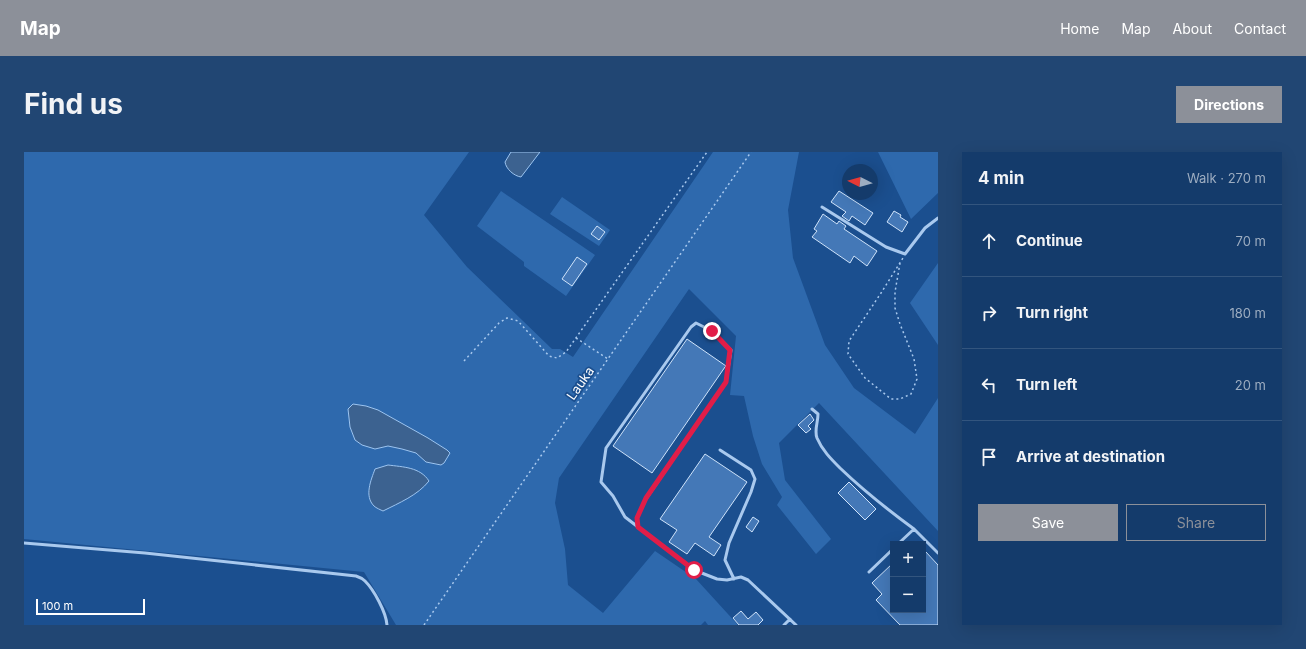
<!DOCTYPE html>
<meta charset="utf-8">
<style>
body{margin:0;font-family:Inter,sans-serif;background:#214673;color:#f1f3f6}
.controls{position:absolute;right:12px;bottom:12px;display:grid;overflow:hidden;border-radius:0px;box-shadow:0 4px 16px #0002}
.controls button{width:36px;height:36px;display:grid;place-items:center;padding:0;border:0;border-bottom:1px solid #33557e;background:#143b6b;color:#f1f3f6;font:20px sans-serif}
.compass{position:absolute;left:818px;top:12px;width:36px;height:36px;border-radius:50%;background:#143b6b;box-shadow:0 4px 16px #0002;rotate:276deg}
.scale{position:absolute;left:12px;bottom:10px;width:109px;box-sizing:border-box;padding-left:4px;border:2px solid #fff;border-top:0;font-size:11px;line-height:14px;white-space:nowrap;color:#fff;-webkit-text-stroke:3px #1b4f8f;paint-order:stroke}
.stop{position:absolute;width:12px;height:12px;margin:-9px;border:3px solid #e11d48;border-radius:50%;background:#fff}
.stop.end{background:#e11d48;border-color:#fff;box-shadow:0 1px 4px #0008}
.list{margin:0;padding:0;list-style:none}
h2{display:flex;justify-content:space-between;align-items:center;height:52px;margin:0;padding:0 16px;font-size:17px}
h2 small{font-size:13px;font-weight:400;color:#9dadc1}
.list li{display:grid;grid-template-columns:26px 1fr auto;gap:12px;align-items:center;box-sizing:border-box;height:72px;padding:0 16px;border-top:1px solid #33557e}
.list b{display:block;font-size:15px;white-space:nowrap}
.list em{font-size:13px;font-style:normal;color:#9dadc1}
.actions{display:flex;gap:8px;padding:12px 16px}
.actions a{flex:1;padding:9px 0;border:1px solid #8c9099;border-radius:0px;text-align:center;font-size:14px;color:#8c9099}
.actions .main{background:#8c9099;color:#fff}
.icon{flex:none;width:22px;height:22px;fill:none;stroke:currentColor;stroke-width:2;stroke-linecap:round;stroke-linejoin:round}
.map{position:relative;flex:none;width:914px;height:473px;overflow:hidden;border-radius:0px}
header{display:flex;align-items:center;gap:24px;box-sizing:border-box;height:56px;padding:0 20px;background:#8c9099;color:#fff}
header strong{font-size:19px}
nav{display:flex;gap:22px;margin-inline-start:auto;font-size:14px}
.intro{display:flex;align-items:center;justify-content:space-between;box-sizing:border-box;height:96px;padding:0 24px}
h1{margin:0;font-size:28px}
.button{padding:10px 18px;border-radius:0px;background:#8c9099;color:#fff;font-size:14px;font-weight:700}
main{display:flex;gap:24px;padding:0 24px}
aside{flex:1;background:#143b6b;border-radius:0px;box-shadow:0 4px 16px #0002}
.map>svg:first-child{display:block}
.green{fill:#2e69ad}
.water{fill:#3c6290;stroke:#9cc4f0}
.building{fill:#4478b7;stroke:#cfe3fa}
.lines{fill:none;stroke-linecap:round;stroke-linejoin:round}
.path{stroke:#a9c9ee;stroke-width:1.5;stroke-dasharray:2 3;stroke-linecap:butt}
.service{stroke:#a9c9ee;stroke-width:3}
.route{stroke:#e11d48;stroke-width:5}
.labels{text-anchor:middle;stroke-width:3.5;stroke-linejoin:round;paint-order:stroke}
.street-label{font-size:13px;fill:#fff;stroke:#1b4f8f}
</style>
<header>
<strong>Map</strong>
<nav><a>Home</a><a>Map</a><a>About</a><a>Contact</a></nav>
</header>
<div class="intro"><h1>Find us</h1><a class="button">Directions</a></div>
<main>
<div class="map">
<svg width="914" height="473" viewBox="0 0 914 473">
<rect width="100%" height="100%" fill="#1b4f8f"/>
<path class="green" d="M0 0H445L400 63 443 115 528 197H536L549 205 689 0H775L764 58 769 106 801 193 830 236 891 282 914 246V379L795 251 755 291 761 328 807 387 792 402 753 353 758 345 738 312 729 284 720 244 706 243 712 184 665 137 535 326 531 351 541 397 544 433 579 461 631 399 672 427 714 473H684L681 469 677 473H372L340 420 0 387Z
M854 0H914V41L887 67Z
M477 39 571 103 542 144 500 114V110L453 74Z
M538 45 586 78 575 94 526 62Z
M914 111V193L886 151Z"/>
<path class="water" d="M487 0H516L497 25C490 24 482 17 481 10Z
M329 252 342 254 354 258 404 286 423 298 426 301 420 311 417 313 402 310 392 301 378 297 364 294 351 297 338 293 331 288 326 275 324 257Z
M364 313C379 315 396 315 405 329 394 343 375 351 359 359 357 358 352 356 350 354 340 344 347 328 351 317Z"/>
<path class="building" d="M815 39 849 61 841 73 828 64 825 69 818 64 822 60 807 50Z
M870 59 877 63 876 65 884 70 878 80 863 70Z
M799 62 813 72 815 69 822 74 820 77 853 99 843 114 830 104 826 111 788 85 793 79 790 77Z
M573 74 581 80 575 88 567 82Z
M553 105 563 112 548 134 538 127Z
M663 187 702 214 701 215 628 321 589 294Z
M786 262 790 268 784 274 787 277 782 281 774 273Z
M681 302 723 330 685 385 697 393 690 404 671 391 663 402 645 390 653 378 636 367Z
M825 330 852 357 841 368 814 341Z
M729 365 735 369 728 380 722 375Z
M902 400 914 413V473H876L852 448 858 442 848 431 869 411V458H899V403Z
M717 459 724 467 732 460 739 468 734 473H715L709 466Z"/>
<g class="lines">
<path class="path" d="M876 111 871 140V156L876 172 890 207 893 227 887 242 876 247H867L841 226 824 202 825 189 857 141 879 106
M552 186 584 207
M440 209 475 171 483 166 494 169 525 204 533 206 542 200 683 0
M400 473 727 0"/>
<path class="service" d="M798 55 862 95 881 102 901 76 914 66
M788 257 794 262C794 271 790 278 793 286 798 298 807 307 816 316 839 338 864 358 890 377
M696 298 727 318 731 327 727 340 705 391 701 408 710 427
M614 375 613 365 622 347 702 230 707 198 688 179 672 171 667 175 582 296 577 330 589 344 601 365 670 418 693 427 703 428 717 425 724 428 772 473
M0 391 121 401 332 424C335 425 339 427 341 429 350 438 362 460 363 473
M874 392 890 377 914 401
M845 420 869 397
M760 473 766 467"/>
</g>
<g class="lines">
<path class="route" d="M670 418 614 375 613 366 622 346 702 230 706 198 688 179"/>
</g>
<g class="labels">
<g class="street-label">
<text transform="translate(556 231) rotate(-55)" y="5">Lauka</text>
</g>
</g>
</svg>
<div class="controls">
<button>+</button>
<button>−</button>
</div>
<svg class="compass" viewBox="-18 -18 36 36"><path d="M0-13l5 13h-10z" fill="#e53935"/><path d="M0 13l5-13h-10z" fill="#9dadc1"/></svg>
<div class="scale">100 m</div>
<div class="stop" style="left:670px;top:418px"></div>
<div class="stop end" style="left:688px;top:179px"></div>
</div>
<aside>
<h2>4 min<small>Walk · 270 m</small></h2>
<ul class="list">
<li><svg class="icon" aria-label="ahead" viewBox="0 0 24 24"><path d="M12 20V5M6 11l6-6 6 6"/></svg><div><b>Continue</b></div><em>70 m</em></li>
<li><svg class="icon" aria-label="right" viewBox="0 0 24 24"><path d="M7 20v-9h11M14 6l5 5-5 5"/></svg><div><b>Turn right</b></div><em>180 m</em></li>
<li><svg class="icon" aria-label="left" viewBox="0 0 24 24"><path d="M17 20v-9H6M10 6l-5 5 5 5"/></svg><div><b>Turn left</b></div><em>20 m</em></li>
<li><svg class="icon" aria-label="arrive" viewBox="0 0 24 24"><path d="M6 21V4h12l-3 4 3 4H6"/></svg><div><b>Arrive at destination</b></div></li>
</ul>
<div class="actions"><a class="main">Save</a><a>Share</a></div>
</aside>
</main>
